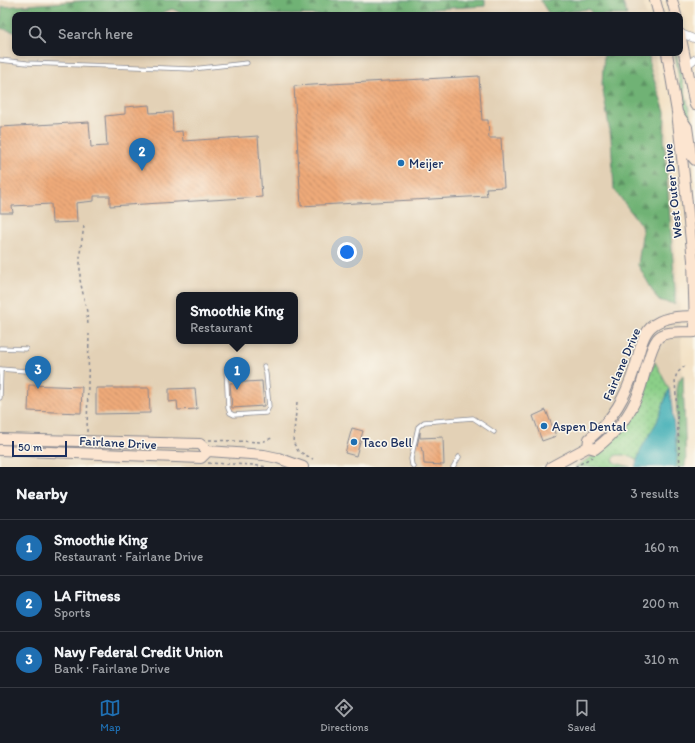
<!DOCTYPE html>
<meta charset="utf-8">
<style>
body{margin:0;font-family:Itim,sans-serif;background:#20242c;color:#f1f3f6}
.scale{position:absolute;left:12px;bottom:10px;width:55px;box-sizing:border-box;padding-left:4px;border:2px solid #1b2f5e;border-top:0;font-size:11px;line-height:14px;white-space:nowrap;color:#1b2f5e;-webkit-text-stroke:3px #fbf7ec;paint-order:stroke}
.you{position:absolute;left:347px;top:252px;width:14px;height:14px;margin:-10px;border:3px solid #fff;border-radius:50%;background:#1a73e8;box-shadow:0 0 0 6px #1a73e833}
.badge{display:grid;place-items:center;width:26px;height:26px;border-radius:50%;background:#1f6fb2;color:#fff;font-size:13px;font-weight:700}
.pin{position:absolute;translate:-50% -33px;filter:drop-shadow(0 1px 2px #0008)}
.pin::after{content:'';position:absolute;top:21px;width:14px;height:12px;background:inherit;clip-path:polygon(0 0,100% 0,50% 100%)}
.popup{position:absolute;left:176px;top:292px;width:122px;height:52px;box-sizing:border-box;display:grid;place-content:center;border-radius:8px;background:#171b24;filter:drop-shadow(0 1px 3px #0005);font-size:13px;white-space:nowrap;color:#9ea1a6}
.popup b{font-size:15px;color:#f1f3f6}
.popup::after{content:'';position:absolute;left:50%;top:100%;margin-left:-8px;border:8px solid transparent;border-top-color:#171b24}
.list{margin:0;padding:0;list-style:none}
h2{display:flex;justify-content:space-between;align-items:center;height:52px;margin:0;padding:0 16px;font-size:17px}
h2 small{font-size:13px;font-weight:400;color:#9ea1a6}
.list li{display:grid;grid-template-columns:26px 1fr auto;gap:12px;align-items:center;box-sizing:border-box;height:56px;padding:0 16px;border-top:1px solid #363941}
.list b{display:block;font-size:15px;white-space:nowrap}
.list p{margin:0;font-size:13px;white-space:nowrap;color:#9ea1a6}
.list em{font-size:13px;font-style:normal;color:#9ea1a6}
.icon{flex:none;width:22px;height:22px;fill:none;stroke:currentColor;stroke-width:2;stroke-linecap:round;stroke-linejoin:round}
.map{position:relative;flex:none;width:695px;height:467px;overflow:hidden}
.search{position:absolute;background:#171b24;box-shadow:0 2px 6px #0003;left:12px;right:12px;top:12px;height:44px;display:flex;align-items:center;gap:10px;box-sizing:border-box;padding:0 14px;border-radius:8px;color:#9ea1a6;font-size:15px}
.sheet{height:220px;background:#171b24}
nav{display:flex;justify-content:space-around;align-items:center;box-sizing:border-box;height:56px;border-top:1px solid #363941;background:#171b24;font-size:11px;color:#9ea1a6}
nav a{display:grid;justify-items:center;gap:2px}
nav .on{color:#1f6fb2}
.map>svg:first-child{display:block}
.built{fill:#e3d1b6;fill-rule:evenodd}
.green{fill:url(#green-dots);stroke:#537f73}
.forest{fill:url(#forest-firs);stroke:#467069}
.water{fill:#3bacb4;stroke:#2b6e89}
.building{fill:url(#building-back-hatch)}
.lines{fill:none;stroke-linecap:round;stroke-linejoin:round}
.lane-casing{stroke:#878891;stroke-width:5}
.street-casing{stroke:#878891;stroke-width:8}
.secondary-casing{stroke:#878891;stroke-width:12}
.path{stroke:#878891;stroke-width:1.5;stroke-dasharray:3 3;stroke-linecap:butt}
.lane{stroke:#fff;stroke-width:3.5}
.street{stroke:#fff;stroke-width:7}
.secondary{stroke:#fce5d0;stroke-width:10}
.poi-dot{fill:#1f6fb2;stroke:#fbf7ec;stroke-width:1.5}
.labels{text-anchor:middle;stroke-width:3;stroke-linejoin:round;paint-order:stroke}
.poi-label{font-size:13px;fill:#1b2f5e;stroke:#fbf7ec;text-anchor:start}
.street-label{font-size:13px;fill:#1b2f5e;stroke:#fbf7ec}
</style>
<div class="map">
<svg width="695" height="467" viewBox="0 0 695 467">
<defs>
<pattern id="green-dots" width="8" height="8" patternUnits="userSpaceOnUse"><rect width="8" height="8" fill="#8bcf88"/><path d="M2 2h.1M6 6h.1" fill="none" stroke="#77b278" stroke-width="1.8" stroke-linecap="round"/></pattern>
<pattern id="forest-firs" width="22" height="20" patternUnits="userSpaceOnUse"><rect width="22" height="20" fill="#70b274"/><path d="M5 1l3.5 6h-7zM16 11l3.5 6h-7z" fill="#5b9162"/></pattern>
<pattern id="building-back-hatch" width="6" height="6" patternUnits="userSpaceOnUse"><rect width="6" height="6" fill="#efaa79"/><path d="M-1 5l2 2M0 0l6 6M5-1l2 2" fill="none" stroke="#c18b66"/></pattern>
</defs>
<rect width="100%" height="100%" fill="#fbf7ec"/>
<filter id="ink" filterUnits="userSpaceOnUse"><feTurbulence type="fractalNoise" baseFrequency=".025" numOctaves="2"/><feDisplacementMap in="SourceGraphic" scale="8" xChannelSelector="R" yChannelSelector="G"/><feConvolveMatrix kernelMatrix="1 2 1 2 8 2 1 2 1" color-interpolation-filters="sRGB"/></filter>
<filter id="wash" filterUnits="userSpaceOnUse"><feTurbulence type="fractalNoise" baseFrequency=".012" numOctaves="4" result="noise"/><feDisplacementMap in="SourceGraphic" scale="16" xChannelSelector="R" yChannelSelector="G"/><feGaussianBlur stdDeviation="0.9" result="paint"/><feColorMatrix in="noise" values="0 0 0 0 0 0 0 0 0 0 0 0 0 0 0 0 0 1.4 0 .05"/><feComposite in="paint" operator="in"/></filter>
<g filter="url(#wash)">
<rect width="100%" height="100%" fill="#f3e1c4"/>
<path class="built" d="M0 0H643L646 15H15V53H654L667 121 680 312 686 467H0ZM179 295H295V341H179Z"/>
<path class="green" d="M675 53H676L689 109 695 148 685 116Z
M655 362 669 389 657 422 641 449 637 461 634 457 624 455H616L613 460 616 463 631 467H575L597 454 611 443 635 413Z"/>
<path class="forest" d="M93 0H485V6L432 9 405 15H186L172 9 157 15H15V32L0 28 2 7Z
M540 0H622L627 15H593L589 9 549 14Z
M604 53H649L650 68 665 112 664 137 675 290V304L658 300 638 265 643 228 614 189 611 138 602 85Z
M683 375 686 460 685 467H676L677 389 679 380Z"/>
<path class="water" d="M669 389 671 400 677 455 676 467H635L641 449 657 422Z"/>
<g id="blocks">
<path class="building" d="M479 76 482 120H488L489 138H501L504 187 486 188 487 196 301 206 294 86Z
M149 105 150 113 172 112 173 132 182 131 183 141 258 136 262 197 110 206V196H94V201L76 203 77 222 52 223 51 204 12 206 13 213H0V127L89 122 91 147 107 146 105 116 125 114V107Z
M262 381 264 406 232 408 230 383Z
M29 385 82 387 81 413 28 411Z
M96 388H149L150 413 96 414Z
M195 388 197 409 178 410 177 401 169 402V389Z
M546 410 556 436 542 441 533 416Z
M352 428 363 431 356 456 345 453Z
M420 432V438L443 437 444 465 424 464 423 451H422L421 447 417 446Z"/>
</g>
</g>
<g filter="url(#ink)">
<use href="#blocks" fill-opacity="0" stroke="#878891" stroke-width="1"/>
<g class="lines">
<defs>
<path id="lane" d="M0 60 27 63 192 69 247 63
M0 348 26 349
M226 368 228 408 230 413 234 415 266 413 269 407 266 374 264 366
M0 369 26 371
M0 398 1 369
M414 467 412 465 411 459 418 427 424 422 473 418 494 432
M453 467 459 457"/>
<path id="street" d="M680 33 695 39
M686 66 695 59"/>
<path id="secondary" d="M655 0 659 15
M672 0 676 15
M680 34 695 105
M667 53 677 112 686 194 693 260 695 327
M678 114 687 127 691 155 695 160
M0 439 200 444 208 451 264 455 278 458 303 467
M588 447 589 439C613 420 626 396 635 367 639 355 641 337 651 327 663 316 679 317 695 316
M0 450 201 458 208 451
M551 467 588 447 595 449C615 434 630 416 639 392 644 379 650 345 659 337 667 330 685 333 695 332"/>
</defs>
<use href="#lane" class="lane-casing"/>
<use href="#street" class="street-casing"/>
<use href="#secondary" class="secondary-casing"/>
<path class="path" d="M84 226 80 253V280L87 312 88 325
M297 402 293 442 298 451 313 459
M87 432 89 334
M209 440 262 442 272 438
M208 463 253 465 266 467
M575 467 592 457
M680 467 675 379 677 373 685 366"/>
<use href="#lane" class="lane"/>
<use href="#street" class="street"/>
<use href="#secondary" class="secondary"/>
</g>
</g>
<g class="poi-dot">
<circle cx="401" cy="163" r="4"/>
<circle cx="544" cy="426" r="4"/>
<circle cx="354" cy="442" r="4"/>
</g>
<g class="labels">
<g class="poi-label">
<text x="409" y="168">Meijer</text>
<text x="552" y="431">Aspen Dental</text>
<text x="362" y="447">Taco Bell</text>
</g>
<g class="street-label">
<text transform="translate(672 191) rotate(-96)" y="5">West Outer Drive</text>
<text transform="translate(621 364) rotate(-67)" y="5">Fairlane Drive</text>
<text transform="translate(118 442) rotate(3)" y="5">Fairlane Drive</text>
</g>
</g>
</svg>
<div class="scale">50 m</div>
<div class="you"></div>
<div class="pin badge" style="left:237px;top:390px">1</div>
<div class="popup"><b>Smoothie King</b>Restaurant</div>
<div class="pin badge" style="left:142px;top:171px">2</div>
<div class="pin badge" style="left:38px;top:389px">3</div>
<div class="search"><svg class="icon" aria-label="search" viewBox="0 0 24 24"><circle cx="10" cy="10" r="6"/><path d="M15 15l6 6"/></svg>Search here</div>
</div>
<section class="sheet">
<h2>Nearby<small>3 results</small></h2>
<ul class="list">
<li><span class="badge">1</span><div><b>Smoothie King</b><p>Restaurant · Fairlane Drive</p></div><em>160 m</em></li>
<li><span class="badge">2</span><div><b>LA Fitness</b><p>Sports</p></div><em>200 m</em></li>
<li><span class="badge">3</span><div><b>Navy Federal Credit Union</b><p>Bank · Fairlane Drive</p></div><em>310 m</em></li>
</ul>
</section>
<nav>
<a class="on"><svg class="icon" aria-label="map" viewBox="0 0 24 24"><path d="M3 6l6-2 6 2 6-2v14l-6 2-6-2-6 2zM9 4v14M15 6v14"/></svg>Map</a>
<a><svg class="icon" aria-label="directions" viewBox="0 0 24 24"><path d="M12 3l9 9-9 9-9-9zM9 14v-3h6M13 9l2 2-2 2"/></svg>Directions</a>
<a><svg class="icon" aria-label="saved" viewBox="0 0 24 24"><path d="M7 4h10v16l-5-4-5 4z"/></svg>Saved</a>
</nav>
